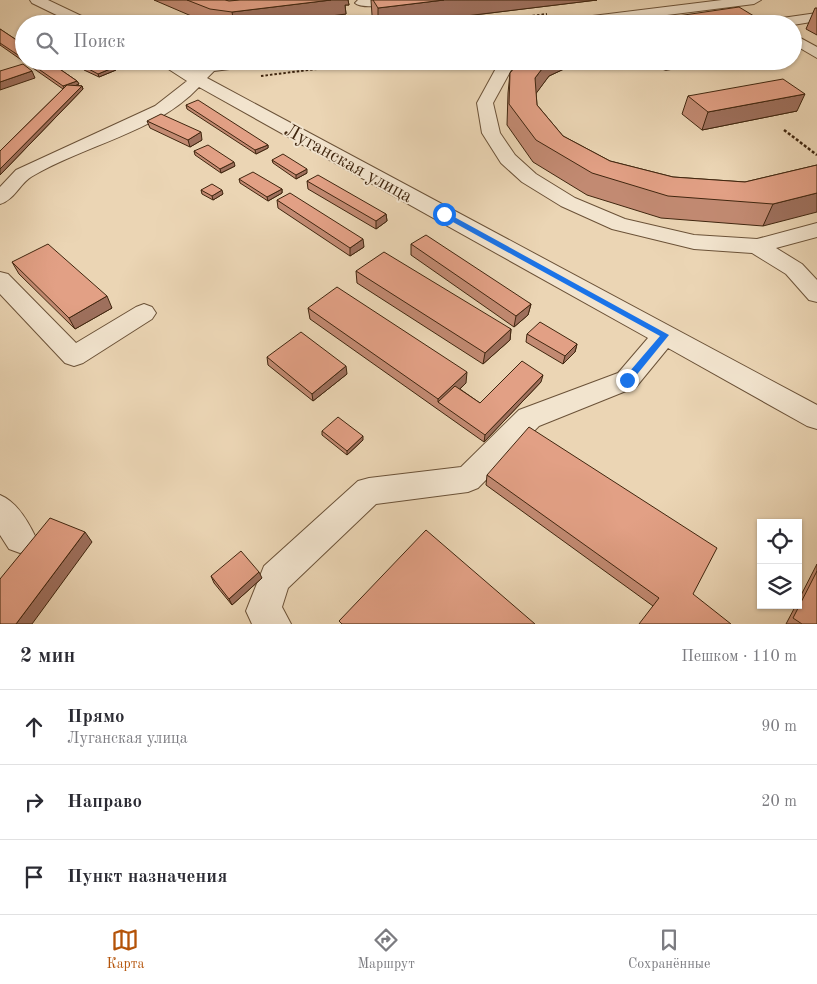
<!DOCTYPE html>
<html lang="ru">
<meta charset="utf-8">
<style>
body{margin:0;font-family:"Old Standard TT",serif;background:#f2f2f3;color:#2b2b33}
.controls{position:absolute;right:15px;bottom:15px;display:grid;overflow:hidden;border-radius:0px;box-shadow:0 1px 4px #0004}
.controls button{width:45px;height:45px;display:grid;place-items:center;padding:0;border:0;border-bottom:1px solid #e1e1e2;background:#fff;color:#2b2b33;font:25px sans-serif}
.stop{position:absolute;width:15px;height:15px;margin:-11px;border:4px solid #1a73e8;border-radius:50%;background:#fff}
.stop.end{background:#1a73e8;border-color:#fff;box-shadow:0 1px 5px #0008}
.list{margin:0;padding:0;list-style:none}
h2{display:flex;justify-content:space-between;align-items:center;height:65px;margin:0;padding:0 20px;font-size:21px}
h2 small{font-size:16px;font-weight:400;color:#7c7c81}
.list li{display:grid;grid-template-columns:32px 1fr auto;gap:15px;align-items:center;box-sizing:border-box;height:75px;padding:0 20px;border-top:1px solid #e1e1e2}
.list b{display:block;font-size:19px;white-space:nowrap}
.list p{margin:0;font-size:16px;white-space:nowrap;color:#7c7c81}
.list em{font-size:16px;font-style:normal;color:#7c7c81}
.icon{flex:none;width:28px;height:28px;fill:none;stroke:currentColor;stroke-width:2;stroke-linecap:round;stroke-linejoin:round}
.map{position:relative;flex:none;width:817px;height:624px;overflow:hidden}
.search{position:absolute;background:#fff;box-shadow:0 1px 4px #0004;left:15px;right:15px;top:15px;height:55px;display:flex;align-items:center;gap:12px;box-sizing:border-box;padding:0 18px;border-radius:28px;color:#7c7c81;font-size:19px}
.sheet{height:290px;background:#fff}
nav{display:flex;justify-content:space-around;align-items:center;box-sizing:border-box;height:70px;border-top:1px solid #e1e1e2;background:#fff;font-size:14px;color:#7c7c81}
nav a{display:grid;justify-items:center;gap:2px}
nav .on{color:#b45309}
.map>svg:first-child{display:block}
.lines{fill:none;stroke-linecap:round;stroke-linejoin:round}
.minor-casing{stroke:#6b5238;stroke-width:2}
.path-far1{stroke:#40260f;stroke-width:2;stroke-dasharray:2.5 2;stroke-linecap:butt}
.path{stroke:#40260f;stroke-width:2.5;stroke-dasharray:3 2;stroke-linecap:butt}
.minor{fill:#f2e4ce;fill-rule:evenodd}
.wall{fill:#c28a72;stroke:#40260f}
.shaded-wall{fill:#9e705d;stroke:#40260f}
.building{fill:#e2a085;stroke:#40260f}
.route{fill:#1a73e8}
.labels{text-anchor:middle;stroke-width:4;stroke-linejoin:round;paint-order:stroke}
.street-label{font-size:19px;fill:#40260f;stroke:#f2e4ce}
</style>
<div class="map">
<svg width="817" height="624" viewBox="0 0 817 624">
<rect width="100%" height="100%" fill="#ebd5b4"/>
<filter id="stains"><feTurbulence type="fractalNoise" baseFrequency=".004" numOctaves="4"/><feColorMatrix values="0 0 0 0 .2 0 0 0 0 .09 0 0 0 0 .02 0 0 0 .5 -.17"/></filter>
<radialGradient id="worn" r=".72"><stop offset=".6" stop-color="#630" stop-opacity="0"/><stop offset="1" stop-color="#630" stop-opacity=".3"/></radialGradient>
<g class="lines">
<defs>
<path id="minor" d="M30 0H48L92 21 94 24H75L32 3Z
M358 0H402C396 6 361 9 355 3Z
M722 0H761L754 4 596 24H553L560 20Z
M817 13V21L793 25 761 24 768 20Z
M793 34 817 47V58L793 44Z
M156 61H175L186 67C201 57 242 61 260 61L258 64 253 66 214 71 207 78 817 405V429L807 426 668 348 636 387 539 426 478 488 468 492 376 504 288 588 282 607 291 624H252L246 611 264 566 358 481 369 478 461 467 519 410 618 373 648 338 199 87C156 133 84 145 31 177 19 185 14 200 0 204V187L16 170 155 106 187 81Z
M500 61H516L493 103 500 133 515 155 536 174 575 198 625 219 694 235 757 239 817 223V237L776 248 802 264 817 280V302L809 300 786 274 752 253 694 249 612 229 561 206 522 182 501 163 482 133 477 103Z
M696 61 694 64 666 70 661 68 658 65 662 61Z
M0 272 8 274 76 343 136 307 144 304 152 307 156 313 152 319 83 363 74 366 65 363 0 294Z
M0 495C17 502 28 521 36 538L31 549 20 553 9 549 0 535Z"/>
</defs>
<use href="#minor" class="minor-casing"/>
<path class="path-far1" d="M461 24 547 14
M261 76 380 61"/>
<path class="path" d="M784 130 817 155"/>
<use href="#minor" class="minor"/>
</g>
<path class="wall" d="M154 0H225L229 1 240 0H348L349 5H345L346 14 269 24H210Z
M371 0H597L400 24H377L372 15Z
M815 8H817V35L806 29Z
M0 29 24 45V61H48L77 81 79 84 76 85 82 86 83 89 0 175V151L63 89 0 45Z
M78 61H113V62L109 64 115 67 116 70 99 77 84 70 83 66 86 65Z
M520 61H581L549 76 536 93 537 105 563 136 610 161 673 177 745 182 817 165 763 226 661 218 587 195 533 162 507 125 508 93 510 73Z
M688 96 797 111 702 130 682 114Z
M186 105 268 145V148L256 154 187 109Z
M147 121 202 140 190 147 150 128Z
M194 151 235 166 221 173 195 155Z
M272 160 307 173 296 179 273 163Z
M239 179 282 189V193L268 201 240 183Z
M307 181 386 214 387 221 376 229 308 189Z
M201 190 223 194 213 200 202 194Z
M277 200 364 247 350 256 278 208Z
M411 244 531 304 528 315 514 327 411 255Z
M12 262 112 308 75 329 19 274Z
M356 271 511 329 510 340 483 364 357 283Z
M308 308 466 383 460 389 480 403 541 382 484 442 310 319Z
M527 334 577 344 575 352 563 364 526 342Z
M267 357 347 374 313 401 268 365Z
M322 431 363 440 347 455 322 435Z
M487 475 693 594 653 606 486 485Z
M817 564V624H786L796 605H798V601Z
M211 576 262 578 232 605 214 583Z"/>
<path class="shaded-wall" d="M331 0H348L349 5H345L346 14 269 24H234L232 12Z
M444 0H597L400 24H378V8Z
M105 61H113V62L106 65Z
M548 61H581L549 76 532 99 535 78Z
M115 67 116 70 99 77 98 74Z
M32 71 35 78 0 90V82Z
M77 81 79 84 65 90 63 86Z
M82 86 83 89 0 175V169Z
M805 94 797 111 702 130 708 112Z
M201 132 202 140 190 147 188 140Z
M268 145V148L256 154 255 150Z
M234 162 235 166 221 173 220 169Z
M307 169V173L296 179V175Z
M282 189V193L268 201 267 197Z
M222 190 223 194 213 200 212 196Z
M817 193V212L763 226 773 204Z
M386 214 387 221 376 229V221Z
M363 239 364 247 350 256V248Z
M107 296 112 308 75 329 69 318Z
M531 304 528 315 514 327 516 316Z
M511 329 510 340 483 364 485 353Z
M577 344 575 352 563 364 565 356Z
M346 366 347 374 313 401 312 394Z
M467 372 466 383 443 405 438 402V399Z
M543 375 541 382 484 442 485 435Z
M363 436V440L347 455V451Z
M85 532 92 542 32 624H16Z
M259 572 262 578 232 605 229 599Z"/>
<path class="building" d="M187 0H225L229 1 240 0H331L232 12 210 9Z
M373 0H444L378 8Z
M739 7 767 24H647L643 21Z
M0 29 24 45V59L0 43Z
M27 61H48L77 81 63 86Z
M84 61H105V62L115 67 98 74 83 66 89 64Z
M520 61H548L535 78 537 105 563 136 610 161 673 177 745 182 817 165V193L773 204 668 196 592 173 536 140 509 104 510 73Z
M23 64 32 71 0 82V71Z
M783 79 805 94 708 112 688 96Z
M67 85 82 86 0 169V151Z
M198 100 268 145 255 150 186 105Z
M161 114 201 132 188 140 147 121Z
M208 145 234 162 220 169 194 151Z
M283 154 307 169 296 175 272 160Z
M253 172 282 189 267 197 239 179Z
M318 175 386 214 376 221 307 181Z
M212 184 222 190 212 196 201 190Z
M290 193 363 239 350 248 277 200Z
M426 235 531 304 516 316 411 244Z
M48 244 107 296 69 318 12 262Z
M384 252 511 329 485 353 356 271Z
M337 287 467 372 438 399 308 308Z
M540 322 577 344 565 356 527 334Z
M301 332 346 366 312 394 267 357Z
M522 361 543 375 485 435 438 402 455 386 480 403Z
M338 417 363 436 347 451 322 431Z
M529 427 717 548 693 594 731 624H639L659 598 487 475Z
M50 518 85 532 16 624H0V579Z
M426 530 535 624H342L339 621Z
M241 551 259 572 229 599 211 576Z
M817 571V624H802L793 618Z"/>
<path class="route" d="M442 213H447L669 335 630 383H624V378L660 336 442 216Z"/>
<g class="labels">
<g class="street-label">
<text transform="translate(349 162) rotate(29)" y="7">Луганская улица</text>
</g>
</g>
<rect width="100%" height="100%" filter="url(#stains)"/>
<rect width="100%" height="100%" fill="url(#worn)"/>
</svg>
<div class="controls">
<button><svg class="icon" aria-label="locate" viewBox="0 0 24 24"><circle cx="12" cy="12" r="6"/><path d="M12 2v4M12 18v4M2 12h4M18 12h4"/></svg></button>
<button><svg class="icon" aria-label="layers" viewBox="0 0 24 24"><path d="M12 4l9 5-9 5-9-5zM3 14l9 5 9-5"/></svg></button>
</div>
<div class="stop" style="left:444px;top:214px"></div>
<div class="stop end" style="left:627px;top:380px"></div>
<div class="search"><svg class="icon" aria-label="search" viewBox="0 0 24 24"><circle cx="10" cy="10" r="6"/><path d="M15 15l6 6"/></svg>Поиск</div>
</div>
<section class="sheet">
<h2>2 мин<small>Пешком · 110 m</small></h2>
<ul class="list">
<li><svg class="icon" aria-label="ahead" viewBox="0 0 24 24"><path d="M12 20V5M6 11l6-6 6 6"/></svg><div><b>Прямо</b><p>Луганская улица</p></div><em>90 m</em></li>
<li><svg class="icon" aria-label="right" viewBox="0 0 24 24"><path d="M7 20v-9h11M14 6l5 5-5 5"/></svg><div><b>Направо</b></div><em>20 m</em></li>
<li><svg class="icon" aria-label="arrive" viewBox="0 0 24 24"><path d="M6 21V4h12l-3 4 3 4H6"/></svg><div><b>Пункт назначения</b></div></li>
</ul>
</section>
<nav>
<a class="on"><svg class="icon" aria-label="map" viewBox="0 0 24 24"><path d="M3 6l6-2 6 2 6-2v14l-6 2-6-2-6 2zM9 4v14M15 6v14"/></svg>Карта</a>
<a><svg class="icon" aria-label="directions" viewBox="0 0 24 24"><path d="M12 3l9 9-9 9-9-9zM9 14v-3h6M13 9l2 2-2 2"/></svg>Маршрут</a>
<a><svg class="icon" aria-label="saved" viewBox="0 0 24 24"><path d="M7 4h10v16l-5-4-5 4z"/></svg>Сохранённые</a>
</nav>
